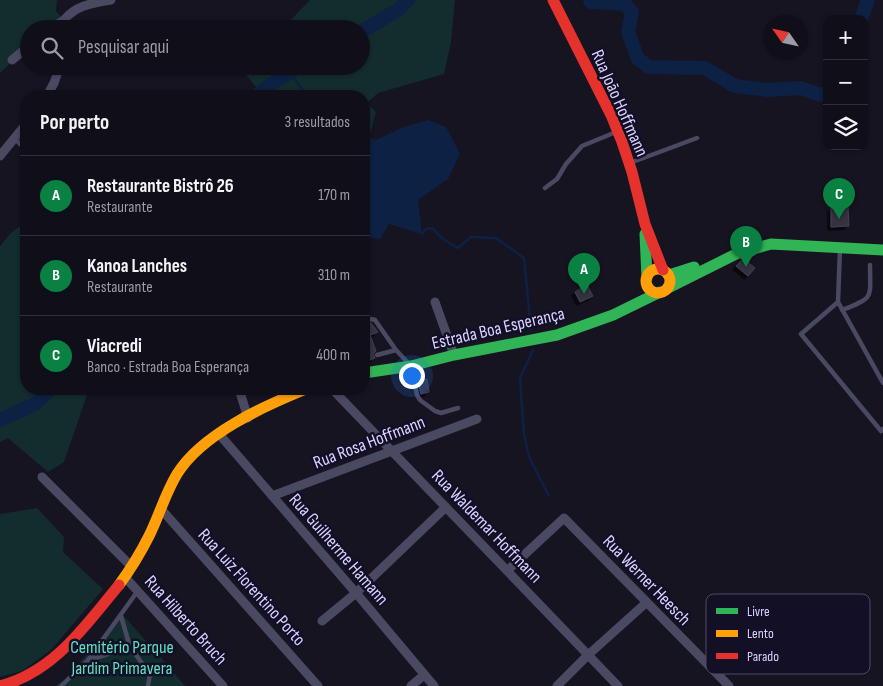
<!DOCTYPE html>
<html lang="pt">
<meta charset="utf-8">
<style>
body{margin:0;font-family:"Sofia Sans Condensed",sans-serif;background:#1e1d26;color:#f1f3f6}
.controls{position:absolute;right:15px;top:15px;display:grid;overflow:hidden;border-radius:10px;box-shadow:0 1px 4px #0004}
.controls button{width:45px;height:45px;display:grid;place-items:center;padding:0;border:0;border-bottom:1px solid #302f38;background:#100f19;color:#f1f3f6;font:25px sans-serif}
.compass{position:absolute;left:763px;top:15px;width:45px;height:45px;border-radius:50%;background:#100f19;box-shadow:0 1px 4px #0004;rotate:304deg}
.you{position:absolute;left:411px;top:375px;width:18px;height:18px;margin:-12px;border:4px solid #fff;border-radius:50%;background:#1a73e8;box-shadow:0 0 0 8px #1a73e833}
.badge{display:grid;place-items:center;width:32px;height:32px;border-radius:50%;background:#0b8043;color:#fff;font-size:16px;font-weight:700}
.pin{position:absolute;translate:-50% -41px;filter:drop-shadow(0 1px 2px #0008)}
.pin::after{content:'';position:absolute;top:26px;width:18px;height:15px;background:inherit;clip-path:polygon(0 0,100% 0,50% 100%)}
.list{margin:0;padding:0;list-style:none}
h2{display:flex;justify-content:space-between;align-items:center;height:65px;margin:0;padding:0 20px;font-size:21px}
h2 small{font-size:16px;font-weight:400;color:#9c9ca2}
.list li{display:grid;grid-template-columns:32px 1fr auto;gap:15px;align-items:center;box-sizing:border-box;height:80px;padding:0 20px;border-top:1px solid #302f38}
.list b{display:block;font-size:19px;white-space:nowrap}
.list p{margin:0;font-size:16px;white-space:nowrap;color:#9c9ca2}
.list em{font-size:16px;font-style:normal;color:#9c9ca2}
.icon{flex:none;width:28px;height:28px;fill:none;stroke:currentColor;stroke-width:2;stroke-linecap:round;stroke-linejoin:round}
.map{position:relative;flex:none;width:883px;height:686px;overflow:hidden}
.search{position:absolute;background:#100f19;box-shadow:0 1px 4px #0004;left:20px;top:20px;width:350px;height:55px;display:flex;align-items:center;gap:12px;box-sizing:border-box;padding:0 18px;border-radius:28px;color:#9c9ca2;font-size:19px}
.panel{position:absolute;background:#100f19;box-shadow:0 1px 4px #0004;left:20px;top:90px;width:350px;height:305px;border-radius:20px}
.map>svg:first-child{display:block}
.green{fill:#132c2d}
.water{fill:#0d2144}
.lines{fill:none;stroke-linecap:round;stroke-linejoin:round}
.stream{stroke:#0d2144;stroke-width:2.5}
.river{stroke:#0d2144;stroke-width:14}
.building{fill:#343243;stroke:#433f54;filter:url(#shadow)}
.lane{stroke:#4a4962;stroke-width:4.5}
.street{stroke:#4a4962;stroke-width:9}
.fast{stroke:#30b455;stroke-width:11}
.slow{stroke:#ff9f0a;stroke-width:11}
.jam{stroke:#e5322d;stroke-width:11}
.labels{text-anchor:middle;stroke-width:5;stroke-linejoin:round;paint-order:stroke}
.street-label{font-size:18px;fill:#d9d4ff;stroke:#130f26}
.park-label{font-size:18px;fill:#5fe0c0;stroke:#130f26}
.key{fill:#130f26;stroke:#4e4a67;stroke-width:1}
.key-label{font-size:14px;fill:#d9d4ff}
</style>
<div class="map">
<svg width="883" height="686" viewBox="0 0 883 686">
<defs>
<filter id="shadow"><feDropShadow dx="-3.5" dy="3.5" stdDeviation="0" flood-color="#0009"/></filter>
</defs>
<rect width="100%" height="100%" fill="#161421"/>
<path class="green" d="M0 0H57L56 11 64 20 50 29H29V46L0 73Z
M310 0H455L451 42 444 74 378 93 367 103 376 112 369 138 364 136V96H249L256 87 239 66H361V29H282Z
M26 221V389H89L64 462 48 472 8 438 0 442V246L11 233Z
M37 508 64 537 63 552 103 589 51 650 22 671 0 677V514Z
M121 613 158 654 185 686H55L65 680Z"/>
<path class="water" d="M428 120 446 127 460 154 448 179 418 200 422 234 389 224 380 239 367 237 364 232V136L376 140 401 128Z"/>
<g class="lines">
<path class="stream" d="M290 71 306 96
M422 234 426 229 432 228 443 239 458 248 471 237 496 238 524 258 531 330
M533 350 520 378 524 434 529 457 549 496"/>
<path class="river" d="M590 0 591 2 625 4 632 12 628 32 638 59 649 67 705 68 735 86 768 90 801 88 820 95 827 93
M861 19 868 0
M361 32 399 9 408 0
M258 96 264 89 299 66
M0 420 35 404 51 389"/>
</g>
<path class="building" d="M848 207 849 226 831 227V208Z
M745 260 755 268 748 276 736 266 741 261Z
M587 285 593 296 580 302 575 292Z
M371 323 378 332 370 335 376 351 373 354 375 358 370 360 364 356V326Z
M427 379 429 392 421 394 418 381Z"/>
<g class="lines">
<path class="lane" d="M14 138 26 150
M630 163 697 138
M545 188 557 179 566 164 582 146 616 132
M840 249 838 302 883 383
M838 302 801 334 881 431 883 429
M842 310C875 297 870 299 870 265
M364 322 371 319 375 320 396 350 411 366 417 395 420 400 435 411 441 413 458 408
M377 355 396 350
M364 362 366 361
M121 616 130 647 150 674 148 686
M89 660 130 647
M61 686 88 660 137 592"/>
<path class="street" d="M50 29 64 20
M64 29V20C76 5 93 3 111 0
M12 60 29 46
M47 96 54 83 60 66
M0 156 26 124
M435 302 454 355
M239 389 248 418
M332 389 618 686
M219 434 356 593 434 686
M42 477 132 567
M272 496 477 419
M161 509 318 686
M508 570 564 518 729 686
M125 577 223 686
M322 621 356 593 446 507
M411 686 424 675
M557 686 588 655 647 602"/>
<path class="fast" d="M645 234 647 278
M669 275 694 267
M668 288 736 254 771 244 883 250
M364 373 411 366 454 355 557 335 613 315 660 292"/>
<path class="slow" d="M646 281a12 12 0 1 1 24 0a12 12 0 1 1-24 0Z
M119 585C130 570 140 554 149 536 159 516 165 494 177 474 202 434 264 406 306 389"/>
<path class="jam" d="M553 0 611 115 622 142 632 172 645 224 663 270
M0 686C54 672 85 626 119 585"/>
</g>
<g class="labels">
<g class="street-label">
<text transform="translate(620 103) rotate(66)" y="6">Rua João Hoffmann</text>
<text transform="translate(498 328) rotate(-13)" y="6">Estrada Boa Esperança</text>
<text transform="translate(369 442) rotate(-21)" y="6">Rua Rosa Hoffmann</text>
<text transform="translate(487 526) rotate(46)" y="6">Rua Waldemar Hoffmann</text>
<text transform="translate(339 549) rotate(49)" y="6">Rua Guilherme Hamann</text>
<text transform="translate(647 580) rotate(46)" y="6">Rua Werner Heesch</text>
<text transform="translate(252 587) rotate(48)" y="6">Rua Luiz Florentino Porto</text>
<text transform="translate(186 620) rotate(48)" y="6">Rua Hilberto Bruch</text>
</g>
<g class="park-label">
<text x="122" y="653">Cemitério Parque<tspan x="122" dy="21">Jardim Primavera</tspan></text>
</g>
</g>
<rect x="706" y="594" width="164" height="80" rx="8" class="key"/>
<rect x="716" y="608" width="22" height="6" fill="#30b455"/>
<rect x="716" y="630" width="22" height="7" fill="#ff9f0a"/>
<rect x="716" y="653" width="22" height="6" fill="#e5322d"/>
<g class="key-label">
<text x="747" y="616">Livre</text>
<text x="747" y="638">Lento</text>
<text x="747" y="661">Parado</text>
</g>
</svg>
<div class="controls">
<button>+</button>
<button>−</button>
<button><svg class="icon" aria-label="layers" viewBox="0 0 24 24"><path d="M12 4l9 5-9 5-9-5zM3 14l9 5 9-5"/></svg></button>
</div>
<svg class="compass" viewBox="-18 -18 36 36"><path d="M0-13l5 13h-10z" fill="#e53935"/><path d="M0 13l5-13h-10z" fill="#9c9ca2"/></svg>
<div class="you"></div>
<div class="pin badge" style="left:584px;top:294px">A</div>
<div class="pin badge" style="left:746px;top:267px">B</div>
<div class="pin badge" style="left:839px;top:219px">C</div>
<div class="search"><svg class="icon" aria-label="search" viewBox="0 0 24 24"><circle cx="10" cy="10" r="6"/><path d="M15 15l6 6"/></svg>Pesquisar aqui</div>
<section class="panel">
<h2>Por perto<small>3 resultados</small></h2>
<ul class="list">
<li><span class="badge">A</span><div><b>Restaurante Bistrô 26</b><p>Restaurante</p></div><em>170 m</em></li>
<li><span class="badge">B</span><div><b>Kanoa Lanches</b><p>Restaurante</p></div><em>310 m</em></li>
<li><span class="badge">C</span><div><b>Viacredi</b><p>Banco · Estrada Boa Esperança</p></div><em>400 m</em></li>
</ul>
</section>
</div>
